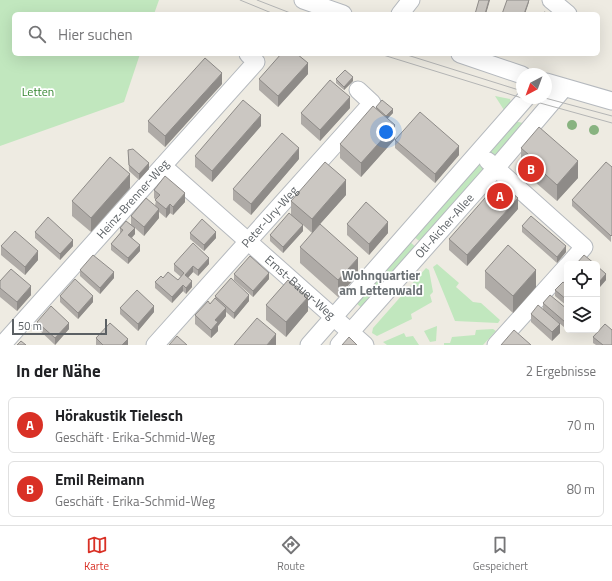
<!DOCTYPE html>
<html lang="de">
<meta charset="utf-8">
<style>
body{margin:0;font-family:"Titillium Web",sans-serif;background:#f2f2f2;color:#202124}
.controls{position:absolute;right:12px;bottom:12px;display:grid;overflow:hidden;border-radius:6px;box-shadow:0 4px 16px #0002}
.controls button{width:36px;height:36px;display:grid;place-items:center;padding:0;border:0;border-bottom:1px solid #e0e0e0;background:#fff;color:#202124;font:20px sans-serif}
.compass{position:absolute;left:516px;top:68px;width:36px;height:36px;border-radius:50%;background:#fff;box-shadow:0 4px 16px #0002;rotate:221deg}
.scale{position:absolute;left:12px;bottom:10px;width:95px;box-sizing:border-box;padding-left:4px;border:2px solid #5b6064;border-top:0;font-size:11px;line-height:14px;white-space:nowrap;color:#5b6064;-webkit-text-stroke:3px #fff;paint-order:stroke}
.you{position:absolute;left:386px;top:132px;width:14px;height:14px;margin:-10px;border:3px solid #fff;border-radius:50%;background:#1a73e8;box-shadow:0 0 0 6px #1a73e833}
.badge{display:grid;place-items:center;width:26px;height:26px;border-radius:50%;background:#d93025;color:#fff;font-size:13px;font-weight:700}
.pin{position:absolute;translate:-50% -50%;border:2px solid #fff;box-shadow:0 1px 4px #0006}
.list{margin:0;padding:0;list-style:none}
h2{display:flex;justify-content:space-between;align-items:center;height:52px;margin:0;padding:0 16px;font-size:17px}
h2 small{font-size:13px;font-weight:400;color:#757577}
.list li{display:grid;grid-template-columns:26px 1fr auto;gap:12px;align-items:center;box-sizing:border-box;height:56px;margin:0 8px 8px;padding:0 8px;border:1px solid #e0e0e0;border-radius:6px}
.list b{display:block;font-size:15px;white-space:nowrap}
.list p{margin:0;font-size:13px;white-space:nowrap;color:#757577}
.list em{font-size:13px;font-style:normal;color:#757577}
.icon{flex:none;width:22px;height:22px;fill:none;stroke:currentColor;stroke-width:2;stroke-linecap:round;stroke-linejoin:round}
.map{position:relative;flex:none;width:612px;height:345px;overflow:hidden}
.search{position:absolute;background:#fff;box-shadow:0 4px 16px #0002;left:12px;right:12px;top:12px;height:44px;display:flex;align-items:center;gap:10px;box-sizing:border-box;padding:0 14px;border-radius:6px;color:#757577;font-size:15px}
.sheet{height:180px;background:#fff}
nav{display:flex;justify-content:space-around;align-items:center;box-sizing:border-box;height:56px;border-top:1px solid #e0e0e0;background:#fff;font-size:11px;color:#757577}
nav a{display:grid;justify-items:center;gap:2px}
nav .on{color:#d93025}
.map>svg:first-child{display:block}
.green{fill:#c1e7be}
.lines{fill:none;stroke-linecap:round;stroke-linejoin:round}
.minor-casing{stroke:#b5b9be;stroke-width:19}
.minor{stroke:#fff;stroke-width:17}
.tram{stroke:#b4b5b5;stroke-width:1}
.tree{fill:#88b380}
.wall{fill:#afaba7}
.shaded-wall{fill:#8e8b88}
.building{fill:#cbc7c2;stroke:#8e8b88}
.labels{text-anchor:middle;stroke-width:3.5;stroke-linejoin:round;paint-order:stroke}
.park-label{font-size:12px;fill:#348630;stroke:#fff}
.street-label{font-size:12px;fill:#5b6064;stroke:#fff}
.neighbourhood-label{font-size:13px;font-weight:bold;fill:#6c7276;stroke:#fff}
</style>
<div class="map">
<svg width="612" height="345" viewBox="0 0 612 345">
<rect width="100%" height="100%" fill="#eeebe2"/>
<path class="green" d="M0 0H159L154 14H14V54H140L124 102 0 146Z
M495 96 510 99 512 106 508 112 504 110Z
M515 121 530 125 497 161 488 153Z
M478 163 488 171 423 244 413 236Z
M409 241 418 249 364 310 355 302Z
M437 264 459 283 456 287 473 302 481 303 500 320 498 323 455 321 433 267Z
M426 268 429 270 433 292 430 295 432 302 411 314 412 319 377 336 372 333 373 328Z
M437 326 436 341 430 342 424 331Z
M493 329 496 331 483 345H444V343H450L452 337 475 335 476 330Z
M404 333 406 337 413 336 419 345H387L383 342Z"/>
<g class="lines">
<defs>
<g id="minor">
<path d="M303 0 343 14"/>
<path d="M551 0 568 14"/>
<path d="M400 14 411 0"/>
<path d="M460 54 522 75"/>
<path d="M546 82 612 101"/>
<path d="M488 161 584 247 569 264"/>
<path id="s1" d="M163 166 365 345"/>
<path id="s2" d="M2 345 256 62 248 54"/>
<path id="s3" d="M155 345 372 103 358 90"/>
<path d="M309 345 526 98"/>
<path id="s4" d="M339 345 496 168 564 88"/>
<path d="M496 345 567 266"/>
</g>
</defs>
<use href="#minor" class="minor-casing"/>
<use href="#minor" class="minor"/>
<path class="tram" d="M240 0 274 14
M257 0 293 14
M380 54 522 98
M404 54 522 91
M522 98 612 123
M545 98 612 116"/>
</g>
<g class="tree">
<circle cx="572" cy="125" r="5"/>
<circle cx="594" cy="130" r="5"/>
</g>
<path class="wall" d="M308 74 278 107 259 90V79Z
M336 79 353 81 344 90 336 83Z
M222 84 165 147 148 132V121Z
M376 107 393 113 387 119 395 139 361 177 340 158V144L376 109Z
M350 108 320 141 301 124V113Z
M261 126 212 182 195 167V156Z
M395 140 459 155 435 183 395 148Z
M521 148 578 178 557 201 535 182V177L521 164Z
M128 150 149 169 139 180 129 171Z
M299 159 251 215 233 200V189Z
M612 167 611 242 572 206V200Z
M130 188 91 232 72 216V201Z
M154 190 185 202 173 215 170 213 166 218 159 212V218L144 236 135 228V234L132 238 140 251 128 264 111 250V244L120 233V228L131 225V216L155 206 156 200 154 198Z
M346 195 312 233 303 225V231L283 253 270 241V235L291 215V201Z
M518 209 467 266 449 250V239Z
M347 224 388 233 369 255 347 235Z
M522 226 566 252 557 263 522 232Z
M35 232 73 246 60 260 35 238Z
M190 233 216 238 204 251 190 239Z
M1 246 38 260 25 275 1 255Z
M300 247 358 274 338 297 300 263Z
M174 264H209L198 276 193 272 188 278 192 287 186 294 183 291 172 303 155 288V282L163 278 178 280 181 277 174 271Z
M597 266 606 280 599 288 597 287Z
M80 270 114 278 100 294 80 276Z
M485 271 536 287 513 313 485 288Z
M234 274 269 279 253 297 234 280Z
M0 281 31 295 17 311 0 297Z
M567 285V306L555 296V290Z
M60 296 93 302 78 319 60 302Z
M215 296 249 301 234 319 226 312V316L218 326V331L211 338 195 324V315L210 304 215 299Z
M543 303 567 309V325L565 328 550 315 560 333 552 341 531 322V314L543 309Z
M266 305 308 311 286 337 266 320Z
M120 308 154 312 138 331 120 314Z
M37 322 69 329 55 345 37 328Z
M593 337 612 345H596L593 343Z
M96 338 128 345H96Z"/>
<path class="shaded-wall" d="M489 0H490L486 14H485Z
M529 0V2L525 14H524Z
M308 63V74L278 107V96Z
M222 73V84L165 147V136Z
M353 77V81L344 90V87Z
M350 97V108L320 141V130Z
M393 109V113L386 120V116Z
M261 115V126L212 182V171Z
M395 125V139L361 177V163Z
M459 146V155L435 183V174Z
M299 148V159L251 215V204Z
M578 161V178L557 201V185Z
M149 163V169L139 180V174Z
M130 174V188L91 232V218Z
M346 180V195L312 233V219Z
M185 193V202L173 215V207Z
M518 198V209L467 266V255Z
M170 204V213L166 218V209Z
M159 209V218L144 236V227Z
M388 222V233L369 255V244Z
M303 225V231L283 253V247Z
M135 228V234L128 241V235Z
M216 232V238L204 251V245Z
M73 240V246L60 260V254Z
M140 245V251L128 264V258Z
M566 246V252L557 263V257Z
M38 251V260L25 275V267Z
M209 258V264L198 276V270Z
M358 258V274L338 297V280Z
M193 266V272L185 281V275Z
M536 270V287L513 313V296Z
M114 272V278L100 294V288Z
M269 273V279L253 297V291Z
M606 274V280L599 288V282Z
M192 281V287L186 294V288Z
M183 285V291L172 303V297Z
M31 286V295L17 311V302Z
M249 295V301L234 319V313Z
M93 296V302L78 319V313Z
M308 297V311L286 337V322Z
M154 306V312L138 331V324Z
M226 308V316L218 326V331L211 338V330L215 320Z
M567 319V325L565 328V322Z
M69 323V329L55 345V338Z
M560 324V333L552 341V332Z
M276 334V345H267Z
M128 339V345H122Z"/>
<path class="building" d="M479 0H489L485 14H475Z
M507 0H529L524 14H502Z
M544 12 551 14H543Z
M281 54H297L308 63 278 96 259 79Z
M205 58 222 73 165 136 148 121Z
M345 70 353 77 344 87 336 79Z
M330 80 350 97 320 130 301 113Z
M243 100 261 115 212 171 195 156Z
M382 100 393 109 386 116 376 107Z
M373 106 395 125 361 163 340 144Z
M420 112 459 146 435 174 395 140Z
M539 127 578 161 557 185 535 165 537 162 521 148Z
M282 133 299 148 251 204 233 189Z
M133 149 149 163 139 174 129 165 128 150Z
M110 157 130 174 91 218 72 201Z
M325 162 346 180 312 219 291 201Z
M606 162 612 167V235L611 236 572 200Z
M165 176 185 193 173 207 170 204 166 209 155 200 160 195 154 190Z
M499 182 518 198 467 255 449 239Z
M146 198 159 209 144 227 131 216Z
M366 202 388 222 369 244 347 224Z
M289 213 303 225 283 247 270 235Z
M531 216 566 246 557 257 522 226Z
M48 217 73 240 60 254 35 232Z
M202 219 216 232 204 245 190 233Z
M126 221 135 228 128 235 140 245 128 258 111 244 123 230 120 228Z
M320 224 358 258 338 280 300 247Z
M15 231 38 251 25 267 1 246Z
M193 243 209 258 198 270 193 266 185 275 192 281 186 288 183 285 172 297 155 282 161 276 163 278 168 272 178 280 184 273 174 264Z
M508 245 536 270 513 296 485 271Z
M93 255 114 272 100 288 80 270Z
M584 255 595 264H578L577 263Z
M250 256 269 273 253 291 234 274Z
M597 266 606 274 599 282 597 281Z
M11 269 31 286 17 302 0 288V281Z
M231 278 249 295 234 313 215 296Z
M75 279 93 296 78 313 60 296Z
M288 280 308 297 286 322 266 305Z
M563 282 567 285V300L555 290Z
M137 290 154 306 138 324 120 308Z
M550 295 567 309V319L565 322 543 303Z
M215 298 226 308 215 320 218 322 211 330 195 315 208 301 210 304Z
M538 305 560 324 552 332 531 314Z
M51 306 69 323 55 338 37 322Z
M257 318 276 334 267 345H234Z
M110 323 128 339 122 345H103L96 338Z
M605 324 612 330V345H603L593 337Z
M514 330 531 345H501Z
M177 336 187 345H169Z
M349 337 357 345H342Z
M21 341 26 345H17Z"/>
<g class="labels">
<g class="park-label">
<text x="38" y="96">Letten</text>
</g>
<g class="street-label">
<text dy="4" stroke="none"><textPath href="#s2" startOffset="196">Heinz-Brenner-Weg</textPath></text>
<text dy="4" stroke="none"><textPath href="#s3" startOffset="172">Peter-Ury-Weg</textPath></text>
<text dy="4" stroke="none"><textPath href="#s4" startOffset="159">Otl-Aicher-Allee</textPath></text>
<text dy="4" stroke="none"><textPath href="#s1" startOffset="183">Ernst-Bauer-Weg</textPath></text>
</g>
<g class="neighbourhood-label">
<text x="381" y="280">Wohnquartier<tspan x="381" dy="15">am Lettenwald</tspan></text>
</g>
</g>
</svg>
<div class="controls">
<button><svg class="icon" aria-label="locate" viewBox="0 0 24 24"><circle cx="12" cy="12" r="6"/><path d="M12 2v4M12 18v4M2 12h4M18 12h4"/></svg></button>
<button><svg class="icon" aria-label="layers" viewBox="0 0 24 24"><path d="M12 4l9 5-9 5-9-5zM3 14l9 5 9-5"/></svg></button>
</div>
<svg class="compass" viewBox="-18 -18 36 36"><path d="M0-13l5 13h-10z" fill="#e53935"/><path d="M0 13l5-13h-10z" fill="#757577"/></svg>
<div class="scale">50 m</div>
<div class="you"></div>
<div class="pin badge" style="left:500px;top:196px">A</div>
<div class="pin badge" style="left:531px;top:169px">B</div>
<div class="search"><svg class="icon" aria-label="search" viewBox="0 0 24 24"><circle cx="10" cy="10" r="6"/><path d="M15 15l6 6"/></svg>Hier suchen</div>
</div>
<section class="sheet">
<h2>In der Nähe<small>2 Ergebnisse</small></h2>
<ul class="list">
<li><span class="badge">A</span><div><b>Hörakustik Tielesch</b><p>Geschäft · Erika-Schmid-Weg</p></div><em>70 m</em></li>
<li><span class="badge">B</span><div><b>Emil Reimann</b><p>Geschäft · Erika-Schmid-Weg</p></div><em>80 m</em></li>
</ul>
</section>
<nav>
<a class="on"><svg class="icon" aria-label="map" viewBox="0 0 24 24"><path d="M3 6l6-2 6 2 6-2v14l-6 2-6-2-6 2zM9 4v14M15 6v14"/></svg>Karte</a>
<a><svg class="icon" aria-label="directions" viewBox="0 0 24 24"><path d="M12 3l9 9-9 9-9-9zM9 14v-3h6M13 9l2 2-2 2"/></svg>Route</a>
<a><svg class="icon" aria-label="saved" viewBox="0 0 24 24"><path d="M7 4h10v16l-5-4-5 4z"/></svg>Gespeichert</a>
</nav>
